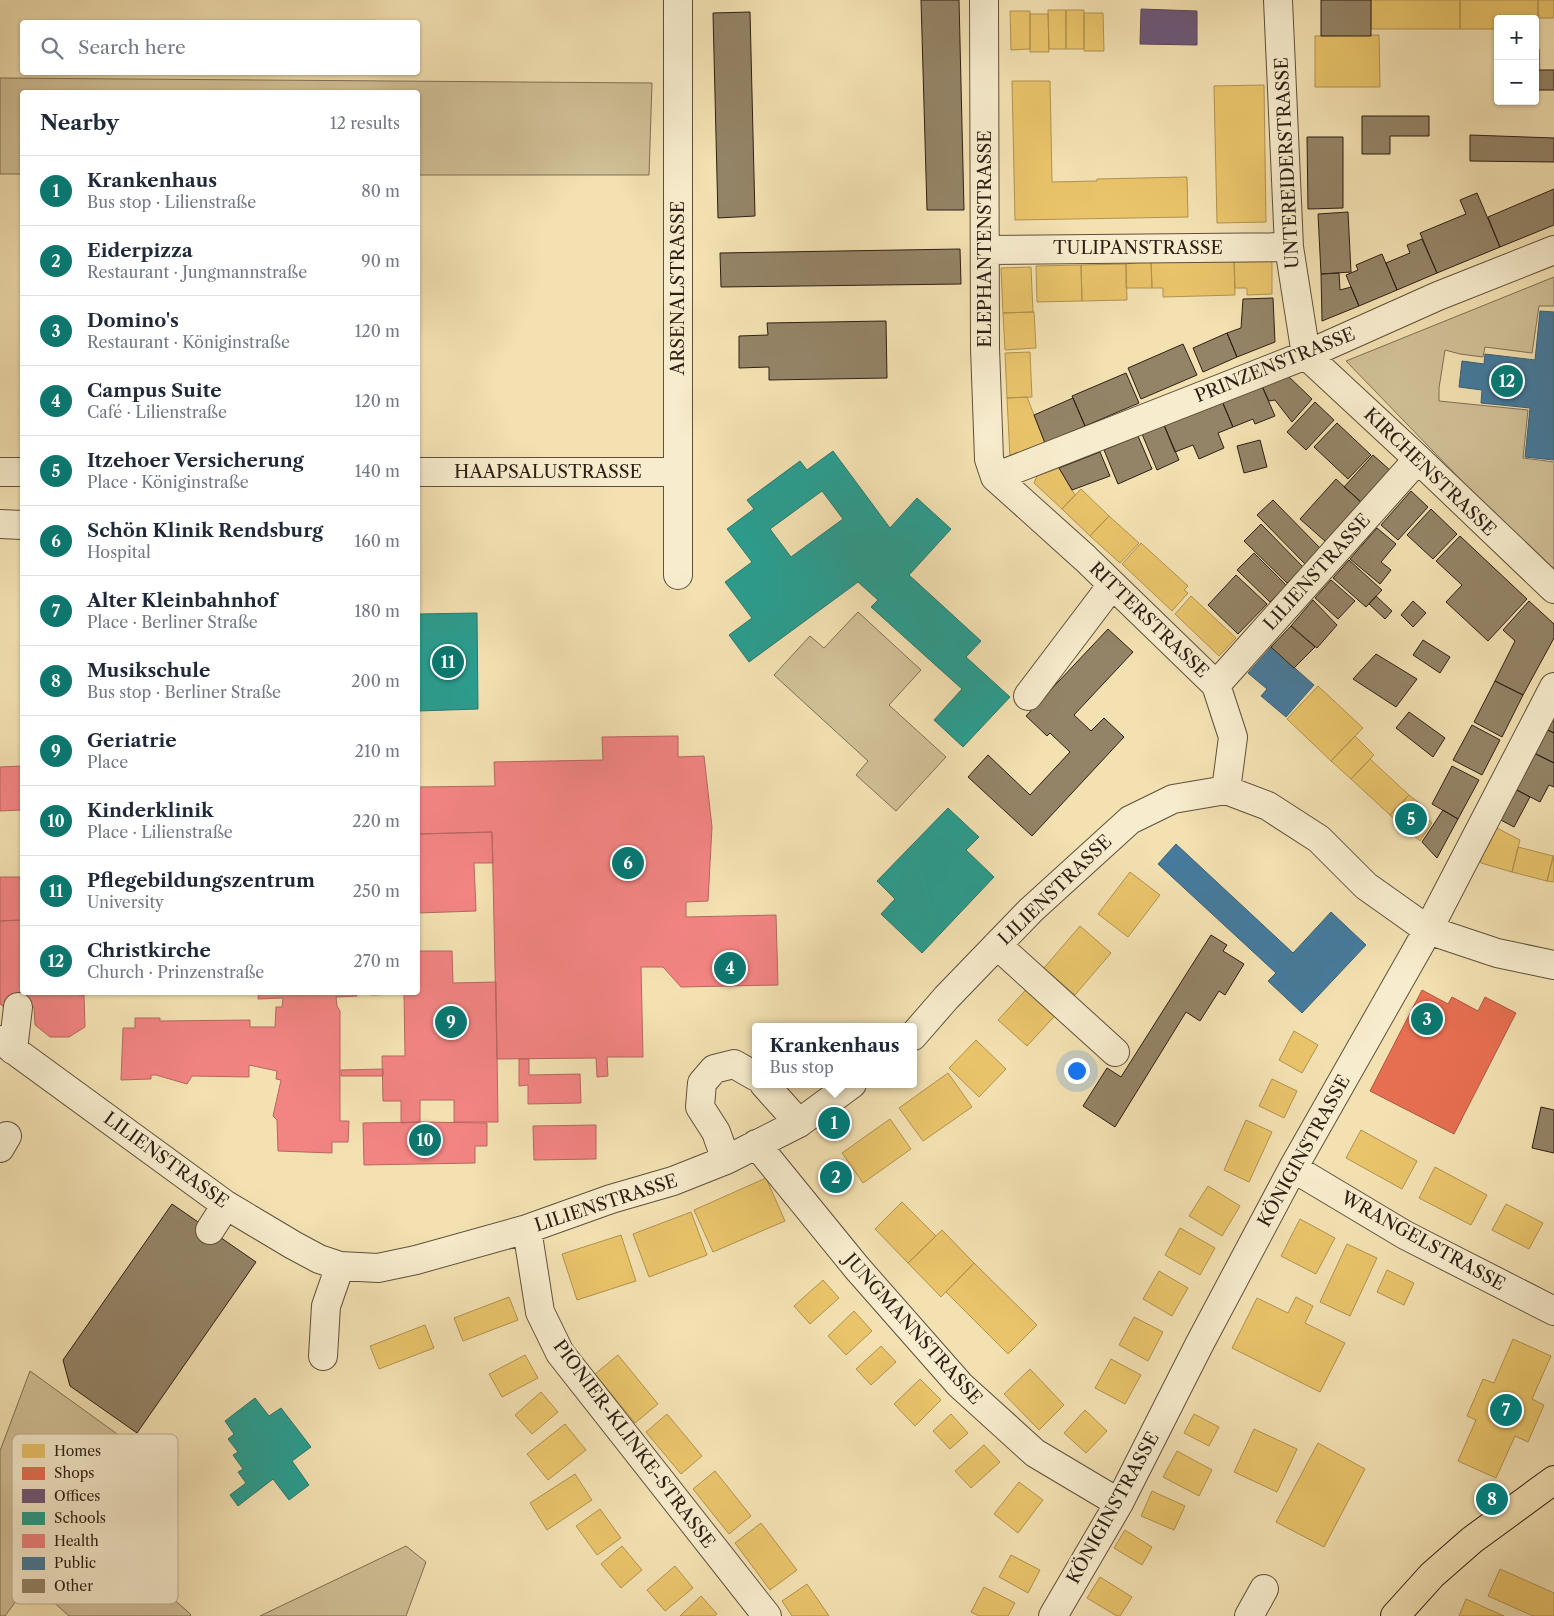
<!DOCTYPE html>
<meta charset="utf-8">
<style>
body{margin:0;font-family:"Libre Caslon Text",serif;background:#f6f6f7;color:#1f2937}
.controls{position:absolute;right:15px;top:15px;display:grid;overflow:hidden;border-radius:5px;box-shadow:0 1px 4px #0004}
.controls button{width:45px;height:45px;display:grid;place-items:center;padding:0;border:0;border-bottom:1px solid #e0e1e3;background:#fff;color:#1f2937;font:25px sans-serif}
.you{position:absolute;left:1076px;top:1070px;width:18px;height:18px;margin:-12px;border:4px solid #fff;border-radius:50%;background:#1a73e8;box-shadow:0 0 0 8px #1a73e833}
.badge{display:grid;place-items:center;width:32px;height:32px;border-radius:50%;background:#0f766e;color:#fff;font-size:16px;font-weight:700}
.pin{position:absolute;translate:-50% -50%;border:2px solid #fff;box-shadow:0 1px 5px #0006}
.popup{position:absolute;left:752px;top:1023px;width:165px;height:65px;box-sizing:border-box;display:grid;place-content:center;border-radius:5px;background:#fff;filter:drop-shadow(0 1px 4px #0005);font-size:16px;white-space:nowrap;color:#747a83}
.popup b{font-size:19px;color:#1f2937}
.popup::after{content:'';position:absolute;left:50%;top:100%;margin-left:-10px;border:10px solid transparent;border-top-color:#fff}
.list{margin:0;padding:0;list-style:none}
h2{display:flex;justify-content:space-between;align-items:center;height:65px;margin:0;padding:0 20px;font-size:21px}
h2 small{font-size:16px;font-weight:400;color:#747a83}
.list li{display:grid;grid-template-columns:32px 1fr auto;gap:15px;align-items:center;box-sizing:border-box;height:70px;padding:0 20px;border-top:1px solid #e0e1e3}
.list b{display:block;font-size:19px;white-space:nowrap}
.list p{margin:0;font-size:16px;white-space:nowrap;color:#747a83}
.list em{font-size:16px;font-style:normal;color:#747a83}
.icon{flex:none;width:28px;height:28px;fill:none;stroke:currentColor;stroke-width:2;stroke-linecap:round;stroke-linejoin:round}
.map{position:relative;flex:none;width:1554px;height:1616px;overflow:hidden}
.search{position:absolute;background:#fff;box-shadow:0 1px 4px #0004;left:20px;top:20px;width:400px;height:55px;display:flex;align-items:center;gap:12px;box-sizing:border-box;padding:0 18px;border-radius:5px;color:#747a83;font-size:19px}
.panel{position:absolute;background:#fff;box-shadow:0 1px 4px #0004;left:20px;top:90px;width:400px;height:905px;border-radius:5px}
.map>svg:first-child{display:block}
.green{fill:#d1c097;stroke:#7f7056}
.homes{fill:#e9c46a;stroke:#b19250}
.shops{fill:#e76f51;stroke:#af573f}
.offices{fill:#6d597a;stroke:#5a485c}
.schools{fill:#2a9d8f;stroke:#2b776a;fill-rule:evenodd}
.health{fill:#f28482;stroke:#b76661}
.public{fill:#457b9d;stroke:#3e5f74}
.building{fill:#948467;stroke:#2d1f15}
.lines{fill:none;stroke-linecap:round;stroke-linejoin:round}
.minor-casing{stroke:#5e503c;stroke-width:30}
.major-casing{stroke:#2d1f15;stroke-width:30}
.minor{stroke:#f7eccd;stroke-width:28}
.major{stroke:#f3e1b2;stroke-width:28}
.labels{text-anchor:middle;stroke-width:5;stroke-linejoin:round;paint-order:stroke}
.street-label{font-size:18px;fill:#2d1f15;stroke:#f7eccd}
.key{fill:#f7eccd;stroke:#baae96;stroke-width:1}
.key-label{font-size:14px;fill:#2d1f15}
</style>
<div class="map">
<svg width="1554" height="1616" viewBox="0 0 1554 1616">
<rect width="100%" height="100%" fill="#f3e1b2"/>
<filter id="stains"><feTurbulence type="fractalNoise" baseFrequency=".004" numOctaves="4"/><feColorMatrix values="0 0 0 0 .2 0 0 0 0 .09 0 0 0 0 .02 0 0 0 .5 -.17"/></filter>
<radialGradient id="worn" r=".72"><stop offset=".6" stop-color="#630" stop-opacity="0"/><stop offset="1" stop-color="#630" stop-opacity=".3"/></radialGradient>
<path class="green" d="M0 78 652 83 649 175H418V92H22V174H0Z
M1554 277V306H1539L1532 353 1485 347 1483 357 1460 354 1445 350 1439 388V401L1528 410 1523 458 1554 462V570L1492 512 1346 361Z
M858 612 921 670 889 705 946 757 896 811 856 775 868 761 774 675 810 636 824 648Z
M30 1371 131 1444 5 1616H0V1451Z
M103 1538 187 1611 191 1615 190 1616H69L50 1599Z
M406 1546 426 1562 406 1616H260Z"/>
<path class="homes" d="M1371 0H1460V29H1371Z
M1460 0H1538V30H1535V19H1498V29H1460Z
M1538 0H1554V18H1538Z
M1048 10H1066V49H1049Z
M1066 10H1084V49H1066Z
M1010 11H1030V49L1011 50Z
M1084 13H1103L1104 51H1084Z
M1030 14H1048L1049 52H1030Z
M1379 35 1380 87H1315V36Z
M1012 81H1050L1052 182 1097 181V179L1187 177 1188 217 1015 220Z
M1264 85 1266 222 1217 223 1214 86Z
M1234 260H1272V294L1247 295V288H1235Z
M1234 260 1235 295 1163 297V288H1152L1151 261Z
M1151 261 1152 288H1126V264Z
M1126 264 1127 300 1082 301 1081 265Z
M1081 265 1082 301 1037 302 1036 266Z
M1031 267 1033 312 1003 313 1001 268Z
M1034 312 1036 348 1005 350 1003 313Z
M1030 352 1032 397 1007 398 1005 353Z
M1027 397 1045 443 1010 458 1007 398Z
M1059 468 1075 495 1062 509 1034 483 1037 476Z
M1081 489 1109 516 1090 536 1062 509Z
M1109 516 1139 543 1120 563 1090 536Z
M1141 543 1188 586 1184 590 1188 593 1172 611 1122 564Z
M1191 596 1236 638 1219 656 1175 614Z
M1318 686 1363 728 1331 761 1287 719Z
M1355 736 1374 755 1351 779 1331 761Z
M1370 759 1409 795 1390 815 1351 779Z
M1409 795 1422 805 1418 810 1432 823 1420 841 1390 815Z
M1493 826 1520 840 1512 872 1481 863 1478 854Z
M1518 847 1553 856 1547 881 1512 872Z
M1554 855V882L1547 881Z
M1130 872 1160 895 1128 937 1098 914Z
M1080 926 1111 953 1075 995 1044 968Z
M1034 981 1063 1007 1027 1046 998 1020Z
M1294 1031 1318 1045 1302 1073 1279 1060Z
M976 1040 1006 1069 979 1097 949 1068Z
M948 1073 972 1107 923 1141 899 1108Z
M1272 1079 1297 1091 1284 1118 1259 1106Z
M890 1119 911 1149 863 1183 842 1153Z
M1246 1120 1272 1132 1249 1182 1224 1170Z
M1361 1130 1417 1161 1402 1189 1346 1158Z
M1435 1167 1487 1195 1471 1225 1419 1198Z
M766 1178 785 1221 713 1252 694 1210Z
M1208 1186 1240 1206 1222 1236 1189 1216Z
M902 1202 936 1236 908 1263 875 1229Z
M1506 1204 1543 1223 1529 1249 1492 1230Z
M691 1212 707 1255 649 1277 633 1234Z
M1300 1219 1335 1238 1316 1274 1281 1256Z
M1180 1228 1215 1248 1200 1275 1165 1255Z
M942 1230 974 1263 941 1297 908 1263Z
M621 1235 636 1281 577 1300 562 1254Z
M1347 1244 1377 1258 1350 1316 1320 1302Z
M974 1263 1037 1325 1008 1354 946 1292Z
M1387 1270 1414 1283 1404 1305 1377 1292Z
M1159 1271 1188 1288 1172 1316 1143 1299Z
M823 1280 839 1298 810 1324 794 1306Z
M509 1297 518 1320 463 1341 454 1318Z
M1296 1297 1313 1306 1305 1323 1345 1343 1320 1392 1232 1348 1257 1298 1288 1313Z
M854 1311 872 1331 846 1355 828 1336Z
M1134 1317 1163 1332 1148 1361 1119 1345Z
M425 1325 434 1348 379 1369 370 1346Z
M1513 1339 1551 1356 1532 1399 1544 1405 1528 1442 1515 1436 1496 1478 1458 1461 1476 1420 1467 1416 1483 1379 1494 1383Z
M881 1346 896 1362 871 1385 856 1369Z
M525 1355 538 1378 502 1397 489 1374Z
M618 1355 658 1404 635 1423 595 1374Z
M1111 1359 1141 1375 1125 1404 1095 1388Z
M1030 1369 1064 1405 1039 1430 1004 1394Z
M920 1379 941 1400 915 1426 894 1404Z
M541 1392 558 1412 532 1434 515 1415Z
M1085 1410 1107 1431 1086 1453 1064 1433Z
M667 1414 702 1456 681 1474 646 1432Z
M951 1414 968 1433 950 1449 933 1431Z
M1194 1414 1219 1427 1209 1446 1184 1433Z
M565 1424 586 1450 548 1480 527 1454Z
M1254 1429 1297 1449 1277 1492 1234 1472Z
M1318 1443 1365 1469 1324 1547 1276 1522Z
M984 1445 1000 1462 971 1488 955 1471Z
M1177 1451 1212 1470 1199 1496 1163 1477Z
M715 1471 751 1516 729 1534 693 1489Z
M575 1474 592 1500 547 1530 530 1503Z
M1019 1482 1043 1500 1018 1533 994 1514Z
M1152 1491 1185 1506 1174 1530 1141 1516Z
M600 1509 621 1538 597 1555 576 1526Z
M761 1523 797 1570 770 1590 735 1543Z
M1125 1530 1152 1547 1142 1565 1114 1548Z
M622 1546 642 1570 621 1588 601 1564Z
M1011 1555 1040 1570 1028 1593 999 1577Z
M675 1566 693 1588 665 1611 647 1590Z
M1500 1569 1554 1593V1616H1533L1488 1596Z
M1100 1577 1132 1597 1120 1616H1117L1087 1598Z
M807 1584 829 1616H792L782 1601Z
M984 1587 1015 1603 1008 1616H979L971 1612Z
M701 1596 717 1614 714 1616H680Z
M1466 1599 1504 1616H1459Z"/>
<path class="shops" d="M1422 990 1448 1004 1452 997 1478 1011 1485 997 1516 1013 1454 1134 1370 1091Z"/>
<path class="offices" d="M1141 9 1197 11V45L1140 44Z"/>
<path class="schools" d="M833 451 890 528 917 498 951 529 909 575 981 641 966 657 1010 697 963 747 934 720 962 689 871 607 878 600 858 582 749 662 729 635 752 618 725 582 752 562 727 529 754 509 747 500 800 461 807 470ZM822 491 843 519 791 557 770 529Z
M477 613 478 709 418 711V614Z
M948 808 979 837 966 850 994 877 922 953 881 914 895 899 877 881Z
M255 1398 269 1416 281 1408 311 1447 292 1461 309 1485 289 1500 273 1479 238 1506 230 1495 246 1483 238 1472 243 1469 233 1455 238 1452 228 1439 234 1434 225 1421Z"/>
<path class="health" d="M678 736V757L704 756 712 827 708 901 686 902V917L776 915 778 985 681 987 663 967H641L643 1057H607L608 1076 597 1077 596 1058 497 1059 492 832 418 834V787L495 786 494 762 603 760 602 737Z
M22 766V810L0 811V767Z
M492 832 493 863H474L476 911 418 913V834Z
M0 877H22V920L0 921Z
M22 920V992H78V995H84L85 1027 69 1037H50L35 1025 34 1007H4L0 1004V921Z
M418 951H452L453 983 496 982 498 1122H454V1100H420V1122L401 1123V1101H383L382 1056H405L404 992H418Z
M259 992H357V996L336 997 337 1006 340 1011V1121H349L348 1142H332V1153L278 1151 277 1120 273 1116 281 1080 276 1079 277 1071 249 1065V1077L192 1076 187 1084 156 1075H151V1079L121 1080 123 1028H135V1018H160V1021L250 1020V1027H275L276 1007H282L283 998 258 999Z
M371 992H395V994L371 995Z
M519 1059H529V1075L580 1074 581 1103 528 1104V1085L519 1086Z
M383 1069V1076H341V1070Z
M420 1122 487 1123V1146H475V1163L364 1165 363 1123Z
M596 1125V1159L534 1160 533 1126Z"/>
<path class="public" d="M1540 311 1554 312V460L1525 457 1530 408 1481 403 1482 390 1459 387 1462 361 1484 364 1485 354 1535 360Z
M1271 647 1314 685 1286 717 1261 696 1267 689 1248 673Z
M1176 844 1293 953 1331 912 1366 945 1302 1013 1268 981 1276 973 1158 864Z"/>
<path class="building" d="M921 0H959L964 210H927Z
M1321 0H1371V36H1321Z
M750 12 755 216 718 218 713 13Z
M1535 49H1539V70H1554V90H1535Z
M1362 116H1429V136H1390V154H1362Z
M1470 135 1554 138V162L1470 161Z
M1307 137H1343V208L1308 209Z
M1554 189V225L1500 247 1488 217Z
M1477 193 1500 247 1437 273 1420 233 1466 214 1460 200Z
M1348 212 1351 272 1321 274 1318 214Z
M1422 239 1437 273 1397 290 1386 263 1410 253 1407 245Z
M960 249 961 284 721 287 720 253Z
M1382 254 1397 290 1359 306 1346 275 1358 270 1356 265Z
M1339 273 1340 290 1351 287 1359 306 1322 321 1321 274Z
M1273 298 1275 342 1237 357 1227 333 1241 328 1243 299Z
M886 321 887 378 769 380V367L739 368V336L768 335 767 323Z
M1227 333 1237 357 1203 372 1193 348Z
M1183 344 1197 375 1141 399 1128 368Z
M1126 373 1139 403 1085 426 1072 396Z
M1287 375 1312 399 1292 422 1275 400 1269 401 1261 384Z
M1261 384 1275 416 1255 424 1253 419 1233 427 1222 401Z
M1073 398 1085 426 1045 443 1034 415Z
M1222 401 1233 427 1218 433 1224 448 1199 459 1193 445 1175 452 1164 425Z
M1315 402 1334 420 1306 450 1287 432Z
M1337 423 1371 455 1348 479 1314 447Z
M1164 425 1179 460 1157 470 1142 434Z
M1138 436 1152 469 1118 484 1104 450Z
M1260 440 1267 467 1244 473 1237 446Z
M1100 452 1110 476 1072 490 1059 468Z
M1373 455 1391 471 1362 503 1344 487Z
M1336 479 1362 503 1326 542 1300 519Z
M1411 491 1428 507 1398 540 1381 525Z
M1273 500 1321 549 1305 564 1257 515Z
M1431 509 1457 534 1433 559 1407 535Z
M1261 524 1303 567 1287 583 1244 541Z
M1377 528 1396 544 1381 562 1391 570 1380 584 1350 559Z
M1460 536 1527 599 1488 641 1446 602 1462 585 1436 561Z
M1254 553 1287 586 1270 602 1237 570Z
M1349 560 1382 590 1366 607 1333 578Z
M1236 575 1267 604 1238 634 1208 605Z
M1331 580 1355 601 1338 619 1315 598Z
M1376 596 1392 611 1385 619 1369 604Z
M1313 600 1337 625 1317 648 1291 626Z
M1413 601 1426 613 1413 627 1401 615Z
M1529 601 1554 624V638L1523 695 1495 681 1515 641 1503 630Z
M1291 626 1315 647 1294 668 1271 647Z
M1108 629 1133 652 1074 715 1091 731 1104 718 1124 737 1032 836 968 777 988 755 1030 795 1070 752 1050 733 1047 736 1026 716Z
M1423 640 1450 657 1440 673 1413 655Z
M1376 654 1417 679 1396 707 1353 679Z
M1495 681 1523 695 1502 737 1474 722Z
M1554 710V733L1544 728Z
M1409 712 1445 738 1433 757 1396 728Z
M1472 725 1500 740 1482 775 1453 760Z
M1544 728 1554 733V763L1532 752Z
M1532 752 1554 763V787L1549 785 1540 802 1513 788Z
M1452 766 1479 780 1458 819 1432 804Z
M1513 788 1530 797 1514 827 1497 818Z
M1443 810 1458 819 1437 858 1422 842Z
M1211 935 1227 945 1223 951 1244 964 1225 995 1219 991 1200 1021 1186 1012 1115 1127 1083 1106 1107 1068 1121 1077Z
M1541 1107 1554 1110V1153L1532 1148Z
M172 1204 256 1262 137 1433 70 1386 63 1360Z"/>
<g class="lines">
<defs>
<path id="minor" d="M678 0V575
M984 0 985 348 989 459 995 477 1085 558 1216 685 1233 737 1226 790
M1278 0 1289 247 1306 355 1418 459 1554 589
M986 250 1289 247
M0 472H22
M418 472H678
M995 477 1306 355 1438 296 1554 250
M0 524 22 525
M1216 685 1418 459
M1028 696 1112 585
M1226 790 1268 806 1319 839 1366 886 1428 930 1497 953 1554 965
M997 945 1115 1052
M913 1036 946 998 1031 910 1130 820 1173 799 1226 790
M0 1040 226 1205 293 1245 319 1259 340 1266 378 1268 416 1260 527 1229 611 1199 673 1181 726 1160 799 1123 852 1084
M13 1050 18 1007
M764 1084 799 1123
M756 1144 857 1268 960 1385 1035 1453 1119 1503
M0 1148 7 1136
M726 1160 716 1132 700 1107 702 1083 714 1069 734 1064 755 1076
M1293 1168 1405 1235 1554 1311
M527 1229 540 1312 560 1353 767 1616
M210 1230 226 1205
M323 1356 326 1306 340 1266
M1053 1616 1119 1503 1199 1345 1293 1168 1428 930 1554 687
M1249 1616 1264 1589"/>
<path id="major" d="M1395 1616 1432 1575 1472 1540 1554 1480"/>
</defs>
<use href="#minor" class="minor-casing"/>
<use href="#major" class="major-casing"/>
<use href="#minor" class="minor"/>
<use href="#major" class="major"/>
</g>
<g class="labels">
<g class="street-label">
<text transform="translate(1287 163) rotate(-93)" y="6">UNTEREIDERSTRASSE</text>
<text transform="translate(985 239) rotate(-90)" y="6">ELEPHANTENSTRASSE</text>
<text x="1138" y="254">TULIPANSTRASSE</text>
<text transform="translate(678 288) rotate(-90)" y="6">ARSENALSTRASSE</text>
<text transform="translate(1275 365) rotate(-22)" y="6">PRINZENSTRASSE</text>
<text x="548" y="478">HAAPSALUSTRASSE</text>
<text transform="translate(1430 472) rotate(44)" y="6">KIRCHENSTRASSE</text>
<text transform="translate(1317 572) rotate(-48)" y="6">LILIENSTRASSE</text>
<text transform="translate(1149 620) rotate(44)" y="6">RITTERSTRASSE</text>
<text transform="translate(1055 890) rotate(-44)" y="6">LILIENSTRASSE</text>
<text transform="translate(1304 1151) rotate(-61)" y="6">KÖNIGINSTRASSE</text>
<text transform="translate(166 1160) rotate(36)" y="6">LILIENSTRASSE</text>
<text transform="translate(606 1203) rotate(-18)" y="6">LILIENSTRASSE</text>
<text transform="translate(1423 1241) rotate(29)" y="6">WRANGELSTRASSE</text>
<text transform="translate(913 1329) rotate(48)" y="6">JUNGMANNSTRASSE</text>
<text transform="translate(634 1444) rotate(53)" y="6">PIONIER-KLINKE-STRASSE</text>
<text transform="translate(1113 1508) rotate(-61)" y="6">KÖNIGINSTRASSE</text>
</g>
</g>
<rect x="12" y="1434" width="166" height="170" rx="8" class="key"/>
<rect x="22" y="1444" width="23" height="14" fill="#e9c46a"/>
<rect x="22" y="1467" width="23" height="13" fill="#e76f51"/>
<rect x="22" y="1489" width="23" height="14" fill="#6d597a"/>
<rect x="22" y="1512" width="23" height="13" fill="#2a9d8f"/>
<rect x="22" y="1534" width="23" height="14" fill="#f28482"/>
<rect x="22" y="1557" width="23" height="13" fill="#457b9d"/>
<rect x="22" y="1579" width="23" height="14" fill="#948467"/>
<g class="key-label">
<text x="54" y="1456">Homes</text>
<text x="54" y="1478">Shops</text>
<text x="54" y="1501">Offices</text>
<text x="54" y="1523">Schools</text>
<text x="54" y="1546">Health</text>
<text x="54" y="1568">Public</text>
<text x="54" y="1591">Other</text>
</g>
<rect width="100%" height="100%" filter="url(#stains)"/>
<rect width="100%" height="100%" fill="url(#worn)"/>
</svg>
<div class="controls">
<button>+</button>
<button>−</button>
</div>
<div class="you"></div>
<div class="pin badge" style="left:834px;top:1123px">1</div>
<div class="popup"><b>Krankenhaus</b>Bus stop</div>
<div class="pin badge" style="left:836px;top:1177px">2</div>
<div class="pin badge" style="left:1427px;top:1019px">3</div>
<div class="pin badge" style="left:730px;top:968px">4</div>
<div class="pin badge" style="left:1411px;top:819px">5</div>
<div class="pin badge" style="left:628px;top:863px">6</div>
<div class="pin badge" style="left:1506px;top:1410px">7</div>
<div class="pin badge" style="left:1492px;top:1499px">8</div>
<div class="pin badge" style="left:451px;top:1022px">9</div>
<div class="pin badge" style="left:425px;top:1140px">10</div>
<div class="pin badge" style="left:448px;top:662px">11</div>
<div class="pin badge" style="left:1507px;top:381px">12</div>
<div class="search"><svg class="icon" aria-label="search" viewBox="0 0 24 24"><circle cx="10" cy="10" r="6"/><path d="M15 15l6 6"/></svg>Search here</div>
<section class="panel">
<h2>Nearby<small>12 results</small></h2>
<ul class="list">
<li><span class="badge">1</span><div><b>Krankenhaus</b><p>Bus stop · Lilienstraße</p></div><em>80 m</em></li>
<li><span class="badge">2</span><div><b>Eiderpizza</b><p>Restaurant · Jungmannstraße</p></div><em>90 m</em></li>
<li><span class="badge">3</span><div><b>Domino's</b><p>Restaurant · Königinstraße</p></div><em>120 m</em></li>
<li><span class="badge">4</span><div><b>Campus Suite</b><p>Café · Lilienstraße</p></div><em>120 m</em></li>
<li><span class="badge">5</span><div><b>Itzehoer Versicherung</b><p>Place · Königinstraße</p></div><em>140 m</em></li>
<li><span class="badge">6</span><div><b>Schön Klinik Rendsburg</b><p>Hospital</p></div><em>160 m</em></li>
<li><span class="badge">7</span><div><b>Alter Kleinbahnhof</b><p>Place · Berliner Straße</p></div><em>180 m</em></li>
<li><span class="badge">8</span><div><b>Musikschule</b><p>Bus stop · Berliner Straße</p></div><em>200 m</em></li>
<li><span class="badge">9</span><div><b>Geriatrie</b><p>Place</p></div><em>210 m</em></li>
<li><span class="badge">10</span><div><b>Kinderklinik</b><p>Place · Lilienstraße</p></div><em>220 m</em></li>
<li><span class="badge">11</span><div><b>Pflegebildungszentrum</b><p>University</p></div><em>250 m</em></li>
<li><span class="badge">12</span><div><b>Christkirche</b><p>Church · Prinzenstraße</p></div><em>270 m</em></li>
</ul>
</section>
</div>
